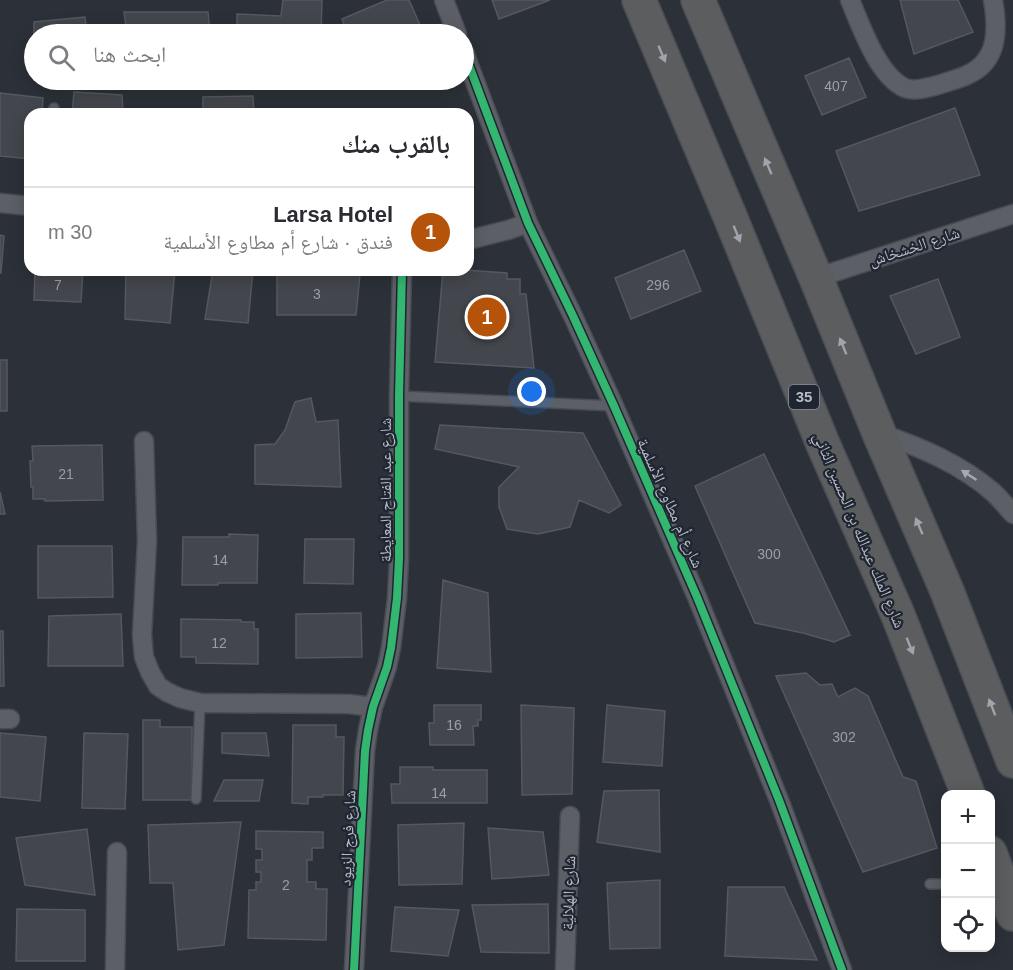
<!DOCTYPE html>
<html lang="ar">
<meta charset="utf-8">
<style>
body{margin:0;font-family:Arial,"Noto Naskh Arabic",sans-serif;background:#f7f7f7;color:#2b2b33;direction:rtl}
.controls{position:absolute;right:18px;bottom:18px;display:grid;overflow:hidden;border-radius:12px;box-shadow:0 3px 15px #0003}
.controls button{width:54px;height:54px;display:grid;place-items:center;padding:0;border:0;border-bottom:2px solid #e1e1e2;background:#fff;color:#2b2b33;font:30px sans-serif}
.you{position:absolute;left:532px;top:392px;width:21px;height:21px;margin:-15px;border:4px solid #fff;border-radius:50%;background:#1a73e8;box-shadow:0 0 0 9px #1a73e833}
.badge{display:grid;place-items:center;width:39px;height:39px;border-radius:50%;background:#b45309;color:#fff;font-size:20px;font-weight:700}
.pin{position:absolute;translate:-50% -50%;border:3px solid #fff;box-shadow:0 2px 6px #0006}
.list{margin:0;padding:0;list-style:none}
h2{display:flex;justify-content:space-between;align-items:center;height:78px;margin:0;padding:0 24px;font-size:26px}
h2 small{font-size:20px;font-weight:400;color:#7c7c81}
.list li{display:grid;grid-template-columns:39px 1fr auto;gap:18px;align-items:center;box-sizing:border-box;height:90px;padding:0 24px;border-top:2px solid #e1e1e2}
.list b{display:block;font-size:22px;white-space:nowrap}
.list p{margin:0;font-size:20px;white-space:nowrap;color:#7c7c81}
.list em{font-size:20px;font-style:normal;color:#7c7c81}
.icon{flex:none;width:33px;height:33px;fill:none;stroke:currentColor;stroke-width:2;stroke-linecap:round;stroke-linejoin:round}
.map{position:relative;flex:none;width:1013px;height:970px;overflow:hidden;direction:ltr}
.search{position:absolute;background:#fff;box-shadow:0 3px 15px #0003;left:24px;top:24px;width:450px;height:66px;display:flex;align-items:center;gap:15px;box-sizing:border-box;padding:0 21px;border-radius:33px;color:#7c7c81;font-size:22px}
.panel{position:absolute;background:#fff;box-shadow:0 3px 15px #0003;left:24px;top:108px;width:450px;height:168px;border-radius:18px;direction:rtl}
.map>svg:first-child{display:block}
.building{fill:#43464c;stroke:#54585f;stroke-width:1.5}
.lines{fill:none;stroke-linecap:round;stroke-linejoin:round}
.lane-casing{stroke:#484b51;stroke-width:12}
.street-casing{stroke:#484b51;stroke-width:21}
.highway-casing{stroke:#494c53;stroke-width:36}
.lane{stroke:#5c5f65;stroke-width:9}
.street{stroke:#5c5f65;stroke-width:18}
.highway{stroke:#5b5d5f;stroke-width:33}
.cycleway-casing{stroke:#202631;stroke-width:11}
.cycleway{stroke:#33b770;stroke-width:8}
.oneway{fill:#a0a4ad}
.oneway2{fill:#a5a9b3}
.labels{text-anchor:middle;stroke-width:4.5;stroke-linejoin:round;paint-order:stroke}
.number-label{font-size:14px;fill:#9a9ea8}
.shield{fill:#202631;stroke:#8a8f9a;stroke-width:1.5}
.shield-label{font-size:15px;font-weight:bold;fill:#b7bcc7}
.street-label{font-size:16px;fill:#b7bcc7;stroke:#202631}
</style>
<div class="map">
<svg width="1013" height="970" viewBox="0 0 1013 970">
<rect width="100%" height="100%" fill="#2c3038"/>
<path class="building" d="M283 0H322L321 34H237V14L281 16Z
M387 0H409L424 34H347L342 19Z
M492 0H550L499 19Z
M900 0H958L973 32 914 54Z
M124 12H208L210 34H127Z
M85 17 87 34H34V62L33 63 34 22Z
M849 58 866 97 822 115 805 76Z
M74 92 122 95 123 114H72Z
M0 93 43 98 42 114H30V159L0 156Z
M253 96 254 114H203V97Z
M955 108 980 175 859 211 836 151Z
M0 235 4 236 1 273H0Z
M684 250 701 291 631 319 615 278Z
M35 270H83L81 302 34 300Z
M126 270H175L170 323 125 319Z
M213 270H253L248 323 205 319Z
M277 270H319L360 274 356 315H277Z
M443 270H465L507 273V279H520V294H526L534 368 435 362Z
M938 279 960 337 916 354 890 296Z
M0 360H7V411H0Z
M311 398 316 422 338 420 341 487 255 484V445L275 444 285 430 295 402Z
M440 425 583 433 621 505 609 513 579 500 570 527 538 534 507 529 499 507V487L519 467 435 449Z
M102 445 103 500 45 501V499H33V487H31L30 461H33L32 446Z
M764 454 850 635 834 642 803 633 755 623 695 486Z
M0 492 5 514H0Z
M229 534 258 535 257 583H218V585H182L183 537H229Z
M305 539H354L353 584 304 583Z
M38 546H112L113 597 38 598Z
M443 580 488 593 491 672 437 668Z
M361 613 362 657 296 658V614Z
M121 614 123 666H48L49 616Z
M181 619 241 620V622H254V629H258V664L196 663V657H181Z
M0 631H3L4 686H0Z
M806 673 820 685 832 684 838 697 855 688 868 696 903 777 916 781 937 848 863 872 776 676Z
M434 705H481V720H478V726H473L474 745H430L429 723H434Z
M521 705 574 708 572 794 522 795Z
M607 705 665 711 662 766 603 762Z
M143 720H160V727H192V800H143Z
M293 725H336V737H344L343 795H323V797H308V804L292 803Z
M0 733 46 737 40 801 0 797Z
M84 733 128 734 125 809 82 808Z
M222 733H266L269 756 222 753Z
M400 767H433V770H487V803H392L391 784H400Z
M224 780H263L259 801H214Z
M659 790 660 852 597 842 604 791Z
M241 822 224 945 178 950 173 883H150L148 825Z
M464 823 462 884 399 885 398 825Z
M488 828 543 832 549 875 492 879Z
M87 829 95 895 25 885 16 838Z
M256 831 323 832V848H312V860H307V882H316V889H327L326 940 248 938 249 890H256V882H261V872H256V860H262V849H256Z
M660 880V948L610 949 607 883Z
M728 887H784L817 960 725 956Z
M548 904 549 953 481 952 472 905Z
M395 907 459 910 448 956 391 951Z
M17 909 85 910V961H16Z"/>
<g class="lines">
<defs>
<path id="lane" d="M53 114 54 108
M399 396 614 406
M196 799 200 703
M930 884H946"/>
<path id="street" d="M444 0 457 34
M850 0C861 26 878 76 905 88 915 92 931 87 941 84 949 81 959 79 967 75 999 61 998 29 993 0
M464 52 528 223 573 316 614 406 697 597 779 800 842 970
M0 203 30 206
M468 240 508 230 528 223
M816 278 1013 214
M879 433C920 447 961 464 994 493 1001 500 1007 507 1013 514
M144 441 147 541 142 635 144 657 150 672 158 686 167 692 180 698 200 703 349 704 373 707
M0 719H10
M115 970 117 852
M354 970 365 751 368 730 373 707 387 667 391 648 397 598 399 559V396L402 270
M565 970 570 816"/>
<path id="highway" d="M639 0 729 214 823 444 898 615 968 794
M698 0 816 278 879 433 947 591 1013 761
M990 853 1013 914"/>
</defs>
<use href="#lane" class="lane-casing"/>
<use href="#street" class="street-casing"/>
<use href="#highway" class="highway-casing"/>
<use href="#lane" class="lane"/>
<use href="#street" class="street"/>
<use href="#highway" class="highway"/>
<defs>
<path id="cycleway" d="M464 52 528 223 573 316 614 406 697 597 779 800 842 970
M354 970 365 751 368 730 373 707 387 667 391 648 397 598 399 559V396L402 270"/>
</defs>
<use href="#cycleway" class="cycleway-casing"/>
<use href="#cycleway" class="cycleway"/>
</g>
<defs><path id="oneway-solid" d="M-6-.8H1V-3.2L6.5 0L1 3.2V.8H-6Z" transform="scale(1.5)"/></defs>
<g class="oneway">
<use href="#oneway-solid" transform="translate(662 54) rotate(67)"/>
<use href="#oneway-solid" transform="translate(768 166) rotate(-113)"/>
<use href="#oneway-solid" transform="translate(737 234) rotate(68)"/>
<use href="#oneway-solid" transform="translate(843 346) rotate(-112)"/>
<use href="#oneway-solid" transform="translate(919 526) rotate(-113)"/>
<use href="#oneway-solid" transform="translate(910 646) rotate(68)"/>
<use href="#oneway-solid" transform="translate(992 707) rotate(-111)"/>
</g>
<use class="oneway2" href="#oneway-solid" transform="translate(969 475) rotate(-147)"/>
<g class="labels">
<g class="number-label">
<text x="836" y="91">407</text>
<text x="58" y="290">7</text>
<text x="658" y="290">296</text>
<text x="317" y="299">3</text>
<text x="66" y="479">21</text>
<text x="769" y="559">300</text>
<text x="220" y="565">14</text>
<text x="219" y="648">12</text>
<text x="454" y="730">16</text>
<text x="844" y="742">302</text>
<text x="439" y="798">14</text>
<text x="286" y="890">2</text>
</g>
<rect class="shield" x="789" y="385" width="30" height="24" rx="4.5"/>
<g class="shield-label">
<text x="804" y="402">35</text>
</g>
<g class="street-label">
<text transform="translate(914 246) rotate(-18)" y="6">شارع الخشخاش</text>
<text transform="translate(385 490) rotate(-90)" y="6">شارع عبد الفتاح المعايطة</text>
<text transform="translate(671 503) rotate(66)" y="6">شارع أم مطاوع الأسلمية</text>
<text transform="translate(860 530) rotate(67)" y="6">شارع الملك عبدالله بن الحسين الثاني</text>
<text transform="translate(347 838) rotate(-87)" y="6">شارع فرج الزيود</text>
<text transform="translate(568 893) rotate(-88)" y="6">شارع الهلالية</text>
</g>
</g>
</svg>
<div class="controls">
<button>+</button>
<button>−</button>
<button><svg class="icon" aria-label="locate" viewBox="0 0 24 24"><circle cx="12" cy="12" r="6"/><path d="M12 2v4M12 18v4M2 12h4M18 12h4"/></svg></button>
</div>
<div class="you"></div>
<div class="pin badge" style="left:487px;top:317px">1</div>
<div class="search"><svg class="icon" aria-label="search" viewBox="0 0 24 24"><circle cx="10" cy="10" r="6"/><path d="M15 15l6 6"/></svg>ابحث هنا</div>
<section class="panel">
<h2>بالقرب منك<small></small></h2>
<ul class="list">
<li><span class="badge">1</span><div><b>Larsa Hotel</b><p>فندق · شارع أم مطاوع الأسلمية</p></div><em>30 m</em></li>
</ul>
</section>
</div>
